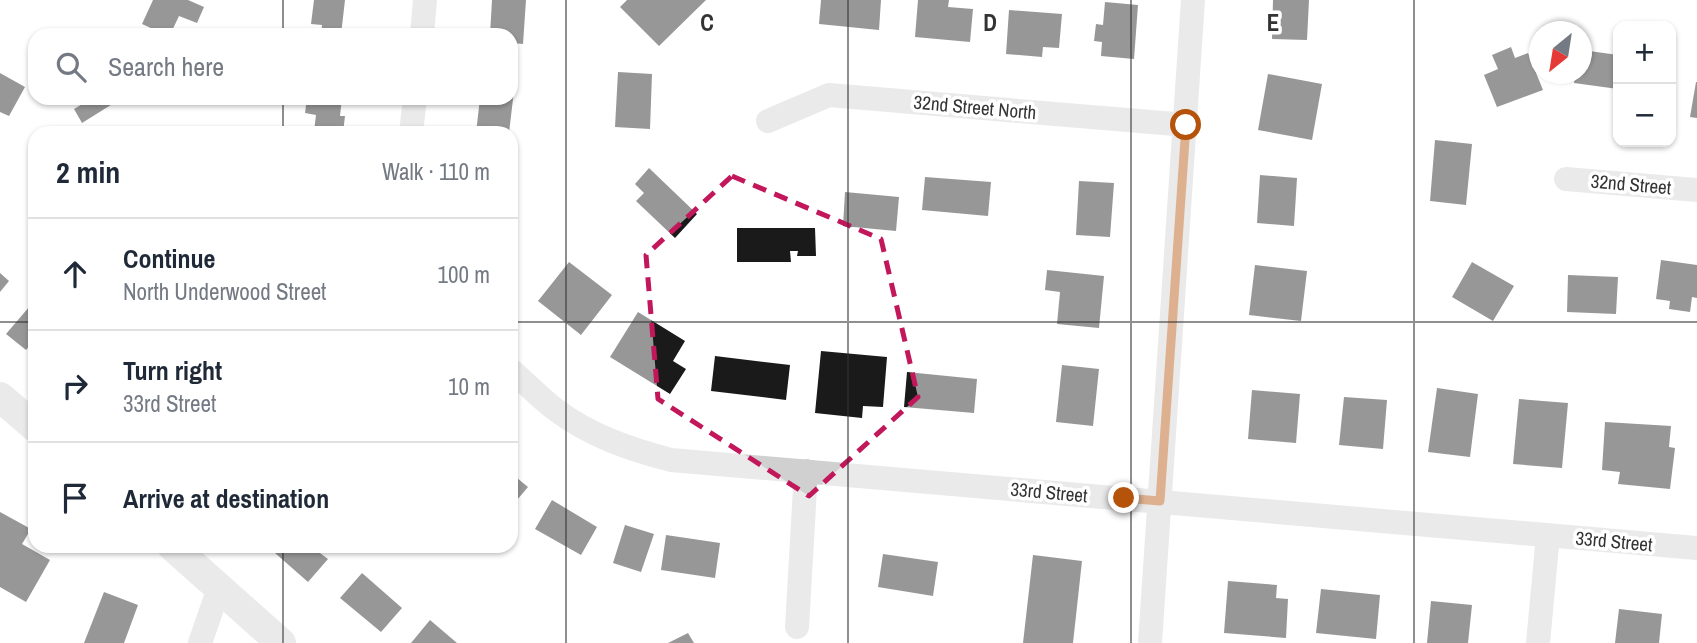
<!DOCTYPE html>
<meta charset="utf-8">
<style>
body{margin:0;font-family:"Archivo Narrow",sans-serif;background:#f6f6f7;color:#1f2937}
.controls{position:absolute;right:21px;top:21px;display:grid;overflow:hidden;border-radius:14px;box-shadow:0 2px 5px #0004}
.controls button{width:63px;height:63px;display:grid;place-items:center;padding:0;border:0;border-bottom:2px solid #e0e1e3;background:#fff;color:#1f2937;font:35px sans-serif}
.compass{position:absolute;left:1529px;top:21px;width:63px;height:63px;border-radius:50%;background:#fff;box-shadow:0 2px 5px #0004;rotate:210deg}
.stop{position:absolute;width:21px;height:21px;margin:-16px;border:5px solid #b45309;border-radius:50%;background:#fff}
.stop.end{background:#b45309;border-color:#fff;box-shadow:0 2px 7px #0008}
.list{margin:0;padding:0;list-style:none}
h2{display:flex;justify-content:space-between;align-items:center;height:91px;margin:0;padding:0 28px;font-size:30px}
h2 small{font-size:23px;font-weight:400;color:#747a83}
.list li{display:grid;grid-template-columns:46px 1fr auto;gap:21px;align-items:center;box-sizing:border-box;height:112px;padding:0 28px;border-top:2px solid #e0e1e3}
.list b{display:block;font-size:26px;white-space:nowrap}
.list p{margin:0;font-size:23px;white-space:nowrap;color:#747a83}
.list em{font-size:23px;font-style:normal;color:#747a83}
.icon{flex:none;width:38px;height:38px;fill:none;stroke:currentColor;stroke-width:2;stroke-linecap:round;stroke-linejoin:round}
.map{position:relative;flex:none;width:1697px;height:643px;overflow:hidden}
.search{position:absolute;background:#fff;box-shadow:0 2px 5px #0004;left:28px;top:28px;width:490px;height:77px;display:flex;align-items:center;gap:18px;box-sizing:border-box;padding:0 24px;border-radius:21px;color:#747a83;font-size:26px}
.panel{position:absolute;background:#fff;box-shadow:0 2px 5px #0004;left:28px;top:126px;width:490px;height:427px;border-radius:21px}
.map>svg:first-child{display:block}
.building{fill:#1a1a1a}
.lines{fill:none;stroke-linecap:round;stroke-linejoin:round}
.minor{stroke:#d0d0d0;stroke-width:24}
.tertiary{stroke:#d0d0d0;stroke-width:30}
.route{stroke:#b45309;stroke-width:9}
.marked{fill:none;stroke:#c2185b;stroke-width:5;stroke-dasharray:14 9;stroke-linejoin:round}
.grid{fill:none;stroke:#333;stroke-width:2;stroke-opacity:0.55}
.labels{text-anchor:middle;stroke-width:7;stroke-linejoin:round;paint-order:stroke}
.street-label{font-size:19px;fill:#333;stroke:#fff}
.grid-label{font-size:23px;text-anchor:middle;font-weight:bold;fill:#333;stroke:#fff;stroke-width:7;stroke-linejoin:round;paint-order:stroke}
</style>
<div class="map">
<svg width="1697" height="643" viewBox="0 0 1697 643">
<rect width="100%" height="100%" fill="#fff"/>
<path class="building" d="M153 0H188L204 7 197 23 179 16 170 35H166L142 24Z
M314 0H345L341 35H321L322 25 311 24Z
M492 0H526L523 44 511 43V35H490Z
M627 0H706L659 46 620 7Z
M821 0H881L879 30 819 24Z
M918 0H949L948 7 973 9 970 42 915 37Z
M1273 0H1309L1307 40 1272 39Z
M1105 2 1138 5 1134 59 1101 56 1102 42 1094 41 1096 24 1103 25Z
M1009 10 1062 14 1059 48 1043 47 1042 57 1006 54Z
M1511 47 1515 58 1528 53 1543 90 1497 107 1484 75 1498 69 1492 55Z
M1582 50 1618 55V89L1574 83 1575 74H1582Z
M618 72 652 74 650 129 615 127Z
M0 73 25 87 9 116 0 112Z
M1268 74 1322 84 1312 140 1258 130Z
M511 81 515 82 509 133H476L480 98H511Z
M1696 82H1697V118L1690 117Z
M81 98H122L82 123 74 109 84 103Z
M307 98H342L340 116H345L343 133 314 131 316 115 305 113Z
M1435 140 1472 144 1466 205 1430 201Z
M649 168 697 214 675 238 636 201 644 193 635 184Z
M1260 175 1297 178 1294 226 1257 223Z
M925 177 991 182 988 216 922 210Z
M1079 181 1114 183 1110 237 1076 235Z
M845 192 899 197 896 231 843 226Z
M737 228H815L816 256H797L798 251H790L791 262H737Z
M1661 260 1697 265V298L1692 297 1690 312 1669 309 1670 301 1656 299Z
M569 262 612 295 581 335 538 301Z
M1472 262 1514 286 1493 321 1452 297Z
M1255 265 1307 271 1301 321 1249 315Z
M1047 270 1104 276 1099 328 1057 324 1060 292 1045 290Z
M0 273 9 281 0 292Z
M1568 275 1618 277 1616 314 1567 312Z
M35 300V344L33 342 26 350 6 334Z
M638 312 685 341 673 361 686 369 670 394 610 357Z
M821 351 887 357 883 407 863 406 862 418 815 413Z
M715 356 790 365 786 400 711 391Z
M1062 365 1099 369 1093 426 1056 422Z
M907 372 977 379 974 413 904 407Z
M1437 388 1478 394 1470 457 1428 452Z
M1252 390 1300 394 1296 443 1248 439Z
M1344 397 1387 400 1383 449 1339 445Z
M1519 399 1568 403 1562 468 1513 464Z
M1605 422 1671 426 1669 447 1675 448 1670 489 1618 484 1620 472 1602 470Z
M511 473 528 487 511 507Z
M552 500 597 527 581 555 535 529Z
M0 512 31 529 22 544 50 560 26 602 0 587Z
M625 525 654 534 641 572 613 563Z
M666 535 720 543 715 578 661 570Z
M267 546H326L320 553 328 559 308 582Z
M883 554 938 562 933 596 878 587Z
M1033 555 1082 561 1073 643H1023Z
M362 573 402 608 381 632 340 598Z
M1228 581 1277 585 1276 598 1288 599 1286 638 1224 633Z
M1321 589 1380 595 1376 639 1316 633Z
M104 592 138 605 124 643H84Z
M1431 601 1472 605 1468 643H1427Z
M1619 609 1662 614 1659 643H1615Z
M430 620 457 643H411Z
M688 633 694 643H668Z"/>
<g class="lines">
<path class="minor" d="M422 35 425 0
M768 121 829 95 1187 125
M411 133 415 98
M1566 179 1697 190
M511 370C526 383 540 398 556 410 591 436 629 449 671 460L1697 548
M797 627 806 471
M200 643 219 588
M1150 643 1193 0
M1538 643 1548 535"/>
<path class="tertiary" d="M0 397 35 427
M172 546 281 643"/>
</g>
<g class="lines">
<path class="route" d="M1124 498 1160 501 1186 125"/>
</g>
<path d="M0 0H1697V643H0ZM732 176 881 239 918 397 809 496 658 399 646 255Z" fill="#fff" fill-opacity=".55" fill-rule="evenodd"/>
<path class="marked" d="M732 176 881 239 918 397 809 496 658 399 646 255Z"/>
<path class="grid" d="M283 0V35M566 0V643M848 0V643M1131 0V643M1414 0V643M283 98V133M0 322H35M511 322H1697M283 546V643"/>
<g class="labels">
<g class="street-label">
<text transform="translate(975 107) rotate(5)" y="7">32nd Street North</text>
<text transform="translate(1631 184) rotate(5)" y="7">32nd Street</text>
<text transform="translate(1049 492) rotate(5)" y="7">33rd Street</text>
<text transform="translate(1614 541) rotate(5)" y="7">33rd Street</text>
</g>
</g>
<g class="grid-label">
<text x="707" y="31">C</text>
<text x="990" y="31">D</text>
<text x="1273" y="31">E</text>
</g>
</svg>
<div class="controls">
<button>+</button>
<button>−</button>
</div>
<svg class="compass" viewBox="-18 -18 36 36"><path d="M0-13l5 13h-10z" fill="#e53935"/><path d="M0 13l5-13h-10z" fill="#747a83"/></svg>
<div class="stop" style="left:1186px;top:125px"></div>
<div class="stop end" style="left:1124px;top:498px"></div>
<div class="search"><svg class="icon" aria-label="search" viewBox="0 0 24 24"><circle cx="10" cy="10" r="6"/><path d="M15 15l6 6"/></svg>Search here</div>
<section class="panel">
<h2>2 min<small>Walk · 110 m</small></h2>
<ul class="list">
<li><svg class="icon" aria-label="ahead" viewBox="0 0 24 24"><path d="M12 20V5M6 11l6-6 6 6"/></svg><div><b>Continue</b><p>North Underwood Street</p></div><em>100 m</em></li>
<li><svg class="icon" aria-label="right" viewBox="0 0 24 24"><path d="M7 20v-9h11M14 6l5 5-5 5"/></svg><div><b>Turn right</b><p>33rd Street</p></div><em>10 m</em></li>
<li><svg class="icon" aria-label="arrive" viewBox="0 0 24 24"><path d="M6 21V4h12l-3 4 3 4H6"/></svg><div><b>Arrive at destination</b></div></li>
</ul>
</section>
</div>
